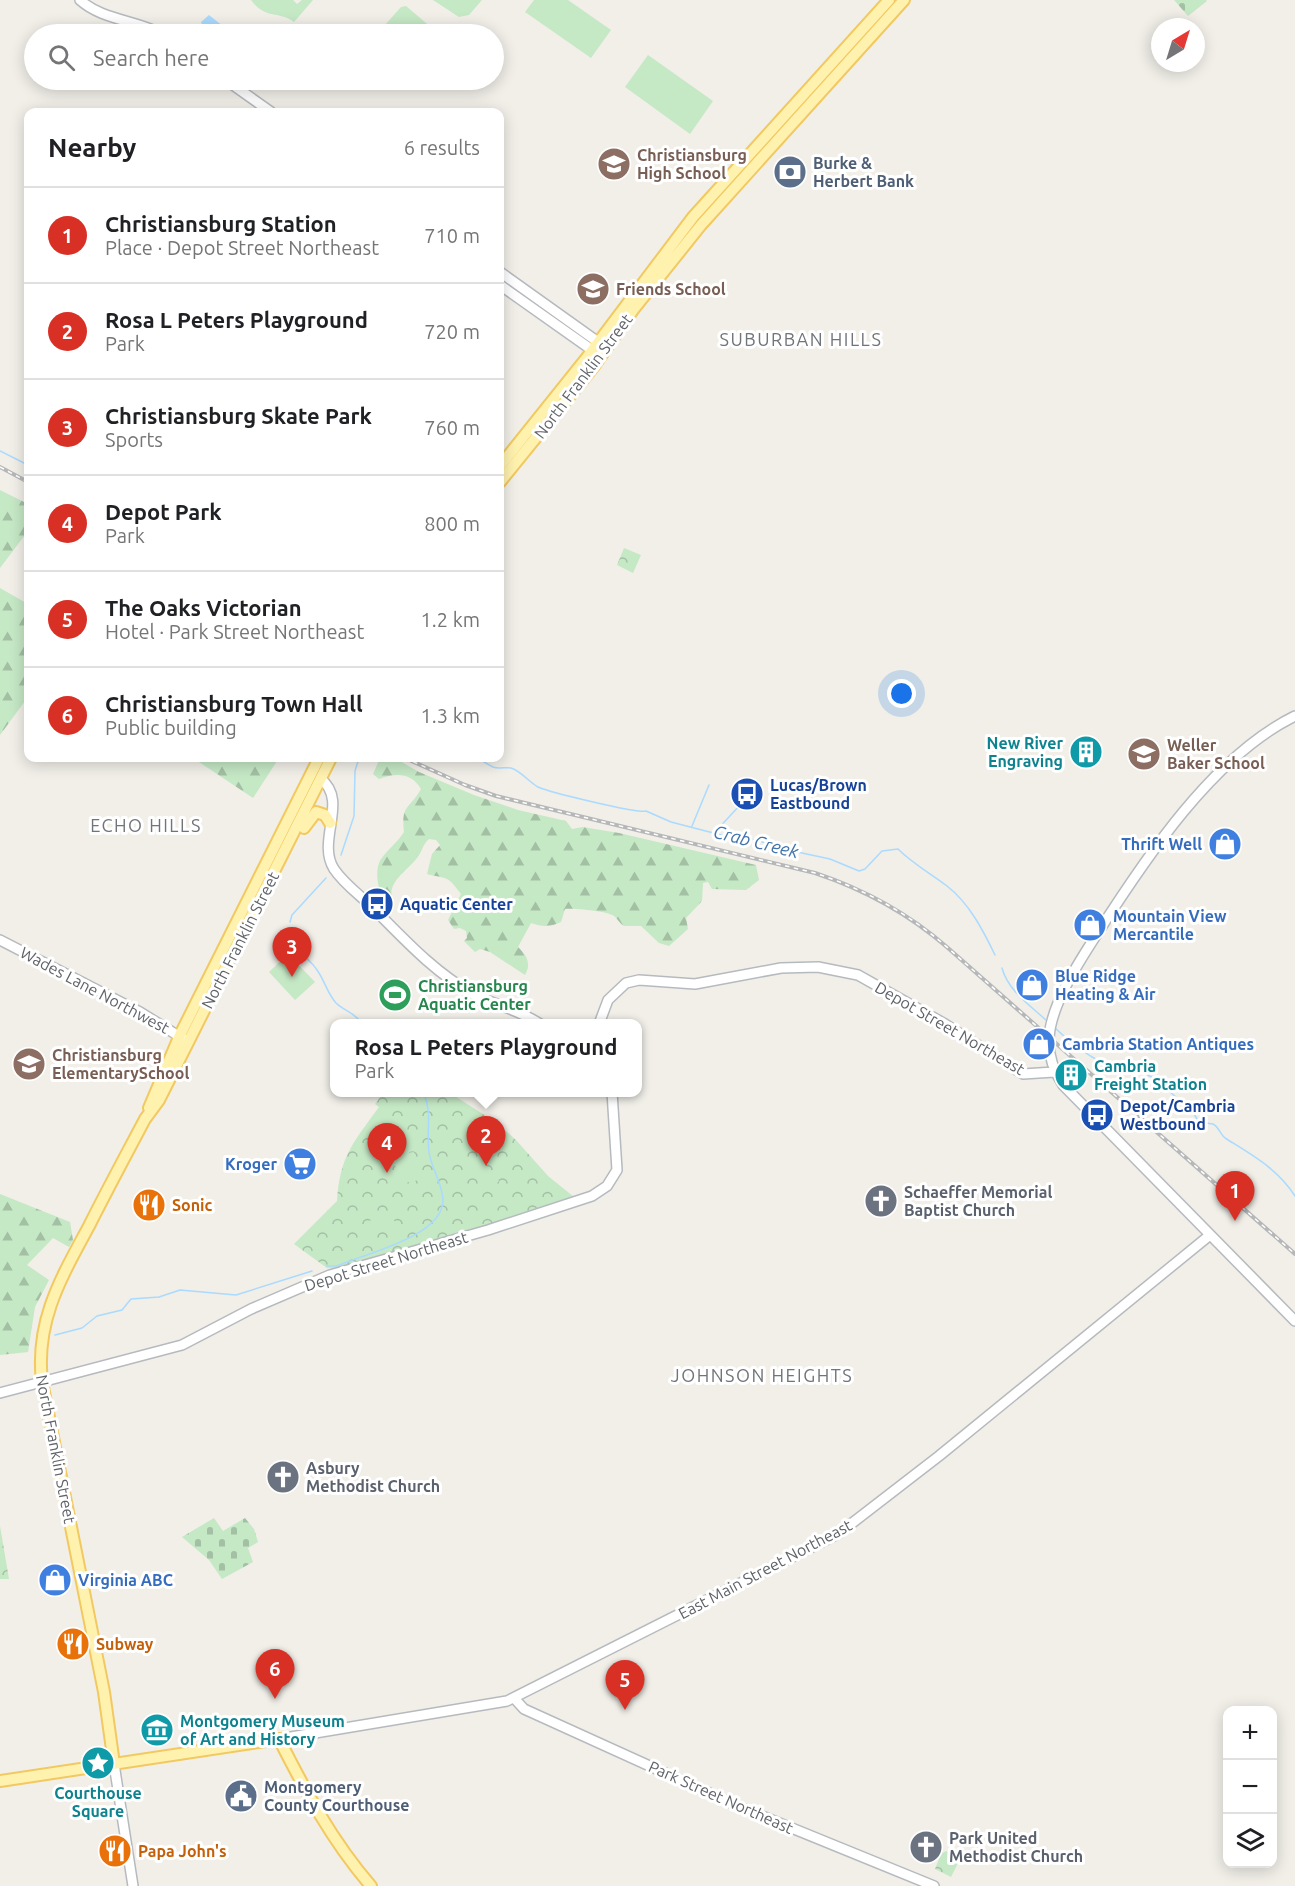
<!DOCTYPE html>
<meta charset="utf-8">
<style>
body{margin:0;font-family:Ubuntu,sans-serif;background:#f6f6f6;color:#202124}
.controls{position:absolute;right:18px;bottom:18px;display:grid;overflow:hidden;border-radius:12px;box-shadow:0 3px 15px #0003}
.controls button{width:54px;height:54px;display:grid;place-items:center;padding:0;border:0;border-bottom:2px solid #e0e0e0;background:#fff;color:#202124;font:30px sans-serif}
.compass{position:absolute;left:1151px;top:18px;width:54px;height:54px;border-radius:50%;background:#fff;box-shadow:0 3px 15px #0003;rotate:38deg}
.you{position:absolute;left:902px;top:694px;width:21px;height:21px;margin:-15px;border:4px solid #fff;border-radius:50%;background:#1a73e8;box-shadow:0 0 0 9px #1a73e833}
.badge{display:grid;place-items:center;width:39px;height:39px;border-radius:50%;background:#d93025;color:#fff;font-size:20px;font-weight:700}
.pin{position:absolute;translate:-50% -50px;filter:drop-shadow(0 2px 3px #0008)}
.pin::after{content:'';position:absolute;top:32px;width:21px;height:18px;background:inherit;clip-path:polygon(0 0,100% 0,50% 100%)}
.popup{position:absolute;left:330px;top:1019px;width:312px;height:78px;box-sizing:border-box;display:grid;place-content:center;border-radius:12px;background:#fff;filter:drop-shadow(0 2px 4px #0005);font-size:20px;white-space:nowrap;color:#757577}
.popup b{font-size:22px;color:#202124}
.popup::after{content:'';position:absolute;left:50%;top:100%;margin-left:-12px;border:12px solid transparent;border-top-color:#fff}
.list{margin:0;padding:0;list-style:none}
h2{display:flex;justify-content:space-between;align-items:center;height:78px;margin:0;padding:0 24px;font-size:26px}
h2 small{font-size:20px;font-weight:400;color:#757577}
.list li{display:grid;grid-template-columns:39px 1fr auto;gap:18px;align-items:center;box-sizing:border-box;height:96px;padding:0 24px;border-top:2px solid #e0e0e0}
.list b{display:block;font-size:22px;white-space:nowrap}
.list p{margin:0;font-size:20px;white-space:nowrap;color:#757577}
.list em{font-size:20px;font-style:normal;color:#757577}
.icon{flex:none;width:33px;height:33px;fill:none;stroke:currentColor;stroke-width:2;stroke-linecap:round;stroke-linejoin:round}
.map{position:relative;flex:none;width:1295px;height:1886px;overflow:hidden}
.search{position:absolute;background:#fff;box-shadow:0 3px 15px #0003;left:24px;top:24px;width:480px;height:66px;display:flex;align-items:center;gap:15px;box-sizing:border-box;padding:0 21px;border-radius:33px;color:#757577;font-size:22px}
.panel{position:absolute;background:#fff;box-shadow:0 3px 15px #0003;left:24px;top:108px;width:480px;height:654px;border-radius:12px}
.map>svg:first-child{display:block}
.forest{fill:url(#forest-firs)}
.cemetery{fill:url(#cemetery-stones)}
.park{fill:url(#park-crowns)}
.garden{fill:#c5e8c5}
.water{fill:url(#water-ripples)}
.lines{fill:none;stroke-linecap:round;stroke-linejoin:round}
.stream{stroke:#aadaff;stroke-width:1.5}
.secondary-casing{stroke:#b6babf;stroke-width:12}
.primary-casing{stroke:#f2c960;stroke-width:14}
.secondary{stroke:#fff;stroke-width:9}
.primary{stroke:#fff2af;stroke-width:10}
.rail-casing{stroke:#b6b7b8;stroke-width:4}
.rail{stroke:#fff;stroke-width:1.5;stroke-dasharray:4.5;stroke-linecap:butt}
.labels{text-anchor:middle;stroke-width:6;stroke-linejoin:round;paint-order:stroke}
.education-label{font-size:16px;font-weight:bold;fill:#785e54;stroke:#fff;text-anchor:start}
.service-label{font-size:16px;font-weight:bold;fill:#4e5e75;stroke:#fff;text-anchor:start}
.street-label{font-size:16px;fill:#5f6368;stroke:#fff}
.culture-label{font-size:16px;font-weight:bold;fill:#0d838f;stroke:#fff;text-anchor:start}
.transit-label{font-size:16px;font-weight:bold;fill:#164399;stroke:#fff;text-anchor:start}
.shop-label{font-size:16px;font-weight:bold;fill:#366cbe;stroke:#fff;text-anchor:start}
.leisure-label{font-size:16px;font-weight:bold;fill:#27864d;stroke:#fff;text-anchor:start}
.worship-label{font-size:16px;font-weight:bold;fill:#5b616d;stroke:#fff;text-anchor:start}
.food-label{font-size:16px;font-weight:bold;fill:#c56008;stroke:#fff;text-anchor:start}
.neighbourhood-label{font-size:18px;letter-spacing:1.5px;fill:#70757a;stroke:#fff}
.water-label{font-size:18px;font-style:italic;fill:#4174aa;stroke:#fff}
</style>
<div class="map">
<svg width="1295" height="1886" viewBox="0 0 1295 1886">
<defs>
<pattern id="forest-firs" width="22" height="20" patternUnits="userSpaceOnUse" patternTransform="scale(1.5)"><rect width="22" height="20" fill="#c5e8c5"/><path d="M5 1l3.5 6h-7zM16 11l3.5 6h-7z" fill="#a3c0a4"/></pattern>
<pattern id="cemetery-stones" width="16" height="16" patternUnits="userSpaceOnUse" patternTransform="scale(1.5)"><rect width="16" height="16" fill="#c5e8c5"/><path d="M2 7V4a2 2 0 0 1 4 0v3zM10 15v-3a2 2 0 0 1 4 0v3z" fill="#a3c0a4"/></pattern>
<pattern id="park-crowns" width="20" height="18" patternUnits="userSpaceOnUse" patternTransform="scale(1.5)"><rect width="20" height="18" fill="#c5e8c5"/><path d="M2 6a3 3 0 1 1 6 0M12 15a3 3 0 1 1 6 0" fill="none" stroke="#a3c0a4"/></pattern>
<pattern id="water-ripples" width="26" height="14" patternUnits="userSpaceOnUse" patternTransform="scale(1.5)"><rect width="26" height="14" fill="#aadaff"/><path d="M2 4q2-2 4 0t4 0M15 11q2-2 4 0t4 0" fill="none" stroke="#8eb4d2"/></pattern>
</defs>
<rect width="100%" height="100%" fill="#f1efe8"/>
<path class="forest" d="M0 490 28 504V531L0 568Z
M0 588 28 604V697L0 735Z
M193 758H279L253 798Z
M380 758H395L419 772 474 795 518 810 566 821 572 829 583 827 619 833 756 865 759 880 746 890 712 889 708 882 703 883 702 901 686 918 688 929 669 946 659 943 641 926H624C619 923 618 919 614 916 608 911 572 908 565 909L561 922C550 927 543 927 531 923L518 947C526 954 532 964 525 975L490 952 480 949 475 952 464 941 467 938 466 931 460 928 454 929 448 920 461 894C446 874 449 880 427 874L432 854 440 845 436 840 429 839C423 844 423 849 419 855 410 870 385 881 393 901L387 906C379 894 373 872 381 859 388 849 398 842 404 832 401 804 409 810 421 789 411 772 396 773 379 779L373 774Z
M0 1194 70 1222 73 1240 69 1247 53 1238 27 1265 49 1280 35 1307 28 1352 0 1355Z"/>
<path class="cemetery" d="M1174 0H1206L1207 1 1188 16Z
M214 1518 223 1531 245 1518 254 1529 258 1542 248 1548 253 1562 222 1579 209 1560 182 1537Z"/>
<path class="park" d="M624 548 641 555 633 573 617 565Z
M383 1093H450L497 1123 516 1140 548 1176 574 1197 455 1235 337 1269 327 1268 294 1244 337 1201C340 1156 353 1143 379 1107L375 1104Z
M0 1526 9 1579H0Z
M946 1851 960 1859 951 1877 935 1869 941 1854Z"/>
<path class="garden" d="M251 0H293L297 4 302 0H313L294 22C280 11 265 20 251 0Z
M433 0H482L469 15 459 17Z
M534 0H568L611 30 591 58 525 12Z
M406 6 439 34H377L401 7Z
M648 55 713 101 690 134 625 87Z
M288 954 315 982 295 1000 269 972Z
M492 1121 503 1131 484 1150 475 1139Z
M414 1152 419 1180 399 1184 393 1155Z
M478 1156 499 1181 490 1189 480 1190 479 1181 466 1167Z
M390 1212 396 1224 376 1232 369 1221Z"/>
<path class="water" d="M209 15 233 34H205L201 22Z"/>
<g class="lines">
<path class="stream" d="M1153 44H1160
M0 451 28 465
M452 758 463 760 470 758
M472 758C481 758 484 763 493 767 498 769 505 767 511 768 521 771 529 782 538 787 549 792 638 814 646 811L671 822 725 836 758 840 774 847 830 859 859 871 865 869 882 851 898 849C913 864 930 873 947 886 969 903 983 930 995 955
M692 826 709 785
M715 832 741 804
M341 855 354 816 355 771 359 758
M290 922 292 915 326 878
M291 937C295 953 309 957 317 970 325 981 327 993 336 1003 344 1011 355 1012 362 1024
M1002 968C1008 991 1031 1006 1047 1021
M1055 1028C1070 1042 1083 1053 1101 1062 1113 1068 1124 1068 1137 1071 1153 1074 1168 1090 1179 1100H1185L1199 1122 1213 1124C1219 1127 1220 1134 1225 1138 1252 1155 1278 1169 1295 1196
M327 1266H337C363 1254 442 1237 443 1201 443 1184 431 1168 429 1152 426 1130 433 1113 423 1092
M55 1335 82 1328 97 1316 122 1310 131 1299 159 1297 180 1290 236 1295 312 1271"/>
<defs>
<path id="secondary" d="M80 0C102 20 136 20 162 34
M226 80 271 112
M500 272 598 342V347
M500 285 592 350 596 356
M1295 716C1213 756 1145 859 1097 934 1079 962 1051 1004 1049 1038 1048 1056 1053 1070 1063 1085L1295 1321
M321 779C349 801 316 841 334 869 344 884 360 895 373 908 404 939 434 972 473 994 495 1005 520 1010 540 1024
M0 940 140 1012 185 1040
M599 1024 608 1000 626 983 639 980 695 984 781 968 818 967 858 975 945 1024 1023 1074 1054 1072
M0 1393 182 1345 251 1309 330 1275 488 1230 592 1196 607 1186 617 1170 612 1092
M514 1698 524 1709 740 1807 934 1886
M279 1739 507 1701 838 1534 939 1456 1210 1235
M114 1764 133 1886"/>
<path id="primary" d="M500 466 588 356 693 217 889 0
M500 482 594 366 633 310 701 225 904 0
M304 828 316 812 325 815 330 823
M149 1108 180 1035 319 758
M114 1764 104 1692 42 1382C35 1321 61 1278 89 1226 107 1190 126 1155 145 1119L159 1100 331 758
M0 1781 279 1739C306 1792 332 1841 371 1886"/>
</defs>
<use href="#secondary" class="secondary-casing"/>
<use href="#primary" class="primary-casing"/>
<use href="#secondary" class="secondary"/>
<use href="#primary" class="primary"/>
<defs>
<path id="rail" d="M0 467 28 482
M405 758 465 785 496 796 815 873C866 890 908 913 948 948L1295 1254"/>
</defs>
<use href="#rail" class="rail-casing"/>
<use href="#rail" class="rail"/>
</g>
<defs>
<symbol id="school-disc" viewBox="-11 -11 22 22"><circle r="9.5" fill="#8d6e63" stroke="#fff"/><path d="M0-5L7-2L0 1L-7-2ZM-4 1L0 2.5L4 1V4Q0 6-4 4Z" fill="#fff"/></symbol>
<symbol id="bank-disc" viewBox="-11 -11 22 22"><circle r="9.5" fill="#5c6f8a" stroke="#fff"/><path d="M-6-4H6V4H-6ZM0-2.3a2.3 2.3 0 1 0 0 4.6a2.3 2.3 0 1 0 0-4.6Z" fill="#fff"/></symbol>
<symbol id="building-disc" viewBox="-11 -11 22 22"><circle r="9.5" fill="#0f9aa8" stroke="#fff"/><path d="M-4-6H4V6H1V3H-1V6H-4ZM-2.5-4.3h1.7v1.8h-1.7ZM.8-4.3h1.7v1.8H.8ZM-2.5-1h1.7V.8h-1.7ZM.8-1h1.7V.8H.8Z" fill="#fff"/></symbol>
<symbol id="bus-disc" viewBox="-11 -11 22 22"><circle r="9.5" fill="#1a4fb4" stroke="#fff"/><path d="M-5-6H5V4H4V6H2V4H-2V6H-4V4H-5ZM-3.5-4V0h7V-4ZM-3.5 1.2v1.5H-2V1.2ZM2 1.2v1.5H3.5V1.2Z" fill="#fff"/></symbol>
<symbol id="shop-disc" viewBox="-11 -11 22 22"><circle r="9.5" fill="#3f7fe0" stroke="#fff"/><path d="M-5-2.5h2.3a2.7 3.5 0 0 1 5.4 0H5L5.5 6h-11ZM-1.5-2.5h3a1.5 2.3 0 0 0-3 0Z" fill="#fff"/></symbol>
<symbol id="stadium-disc" viewBox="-11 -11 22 22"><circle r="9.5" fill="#2e9e5b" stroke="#fff"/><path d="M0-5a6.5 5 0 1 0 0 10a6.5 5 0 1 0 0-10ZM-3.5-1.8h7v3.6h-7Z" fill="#fff"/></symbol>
<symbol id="supermarket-disc" viewBox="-11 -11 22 22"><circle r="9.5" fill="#3f7fe0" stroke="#fff"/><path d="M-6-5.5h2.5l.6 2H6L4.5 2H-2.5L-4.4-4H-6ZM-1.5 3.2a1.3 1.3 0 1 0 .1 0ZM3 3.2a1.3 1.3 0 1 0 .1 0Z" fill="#fff"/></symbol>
<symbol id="church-disc" viewBox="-11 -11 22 22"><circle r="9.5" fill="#6b7280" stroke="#fff"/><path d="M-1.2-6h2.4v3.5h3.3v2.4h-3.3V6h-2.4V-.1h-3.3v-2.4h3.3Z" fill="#fff"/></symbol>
<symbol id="restaurant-disc" viewBox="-11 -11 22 22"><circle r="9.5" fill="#e8710a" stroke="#fff"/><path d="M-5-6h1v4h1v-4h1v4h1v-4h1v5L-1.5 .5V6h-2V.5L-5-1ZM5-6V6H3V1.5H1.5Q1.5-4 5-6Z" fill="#fff"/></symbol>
<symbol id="museum-disc" viewBox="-11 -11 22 22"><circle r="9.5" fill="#0f9aa8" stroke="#fff"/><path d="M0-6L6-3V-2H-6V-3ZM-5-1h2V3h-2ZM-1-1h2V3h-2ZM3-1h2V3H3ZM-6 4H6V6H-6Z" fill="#fff"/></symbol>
<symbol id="sight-disc" viewBox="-11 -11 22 22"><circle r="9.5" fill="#0f9aa8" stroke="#fff"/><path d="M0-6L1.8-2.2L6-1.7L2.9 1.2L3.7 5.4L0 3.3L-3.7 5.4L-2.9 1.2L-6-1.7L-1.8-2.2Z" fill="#fff"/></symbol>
<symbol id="civic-disc" viewBox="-11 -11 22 22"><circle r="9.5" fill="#5c6f8a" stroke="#fff"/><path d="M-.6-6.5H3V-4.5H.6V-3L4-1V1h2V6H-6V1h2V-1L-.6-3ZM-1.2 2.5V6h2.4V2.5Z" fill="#fff"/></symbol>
</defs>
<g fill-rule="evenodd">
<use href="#school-disc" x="595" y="145" width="38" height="38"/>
<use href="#bank-disc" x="771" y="153" width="38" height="38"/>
<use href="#school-disc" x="574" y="270" width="38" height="38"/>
<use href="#building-disc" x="1067" y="733" width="38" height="38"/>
<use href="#school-disc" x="1125" y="735" width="38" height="38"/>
<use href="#bus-disc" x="728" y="775" width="38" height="38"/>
<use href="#shop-disc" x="1206" y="825" width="38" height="38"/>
<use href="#bus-disc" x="358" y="885" width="38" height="38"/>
<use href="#shop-disc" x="1071" y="906" width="38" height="38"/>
<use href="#shop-disc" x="1013" y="966" width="38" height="38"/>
<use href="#stadium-disc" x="376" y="976" width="38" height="38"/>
<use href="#shop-disc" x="1020" y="1025" width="38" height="38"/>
<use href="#school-disc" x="10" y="1045" width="38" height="38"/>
<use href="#building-disc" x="1052" y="1056" width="38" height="38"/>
<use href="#bus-disc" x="1078" y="1096" width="38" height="38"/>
<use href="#supermarket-disc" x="281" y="1145" width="38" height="38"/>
<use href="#church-disc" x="862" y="1182" width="38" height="38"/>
<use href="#restaurant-disc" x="130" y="1186" width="38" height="38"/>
<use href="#church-disc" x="264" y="1458" width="38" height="38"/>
<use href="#shop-disc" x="36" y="1561" width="38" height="38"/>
<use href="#restaurant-disc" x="54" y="1625" width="38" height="38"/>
<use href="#museum-disc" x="138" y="1711" width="38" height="38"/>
<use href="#sight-disc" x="79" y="1744" width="38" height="38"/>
<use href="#civic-disc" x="222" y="1777" width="38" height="38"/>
<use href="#church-disc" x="907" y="1828" width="38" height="38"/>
<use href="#restaurant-disc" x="96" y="1832" width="38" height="38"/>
</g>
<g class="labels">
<g class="education-label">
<text x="637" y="161">Christiansburg<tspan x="637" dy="18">High School</tspan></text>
<text x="616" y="295">Friends School</text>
<text x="1167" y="751">Weller<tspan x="1167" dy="18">Baker School</tspan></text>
<text x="52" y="1061">Christiansburg<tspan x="52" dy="18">ElementarySchool</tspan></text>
</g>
<g class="service-label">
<text x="813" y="169">Burke &amp;<tspan x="813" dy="18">Herbert Bank</tspan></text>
<text x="264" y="1793">Montgomery<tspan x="264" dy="18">County Courthouse</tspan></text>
</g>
<g class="street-label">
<text transform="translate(583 376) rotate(-53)" y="6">North Franklin Street</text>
<text transform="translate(240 940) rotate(-63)" y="6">North Franklin Street</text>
<text transform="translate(95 990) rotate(28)" y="6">Wades Lane Northwest</text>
<text transform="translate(950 1028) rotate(30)" y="6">Depot Street Northeast</text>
<text transform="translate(386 1261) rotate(-17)" y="6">Depot Street Northeast</text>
<text transform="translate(56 1449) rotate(79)" y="6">North Franklin Street</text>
<text transform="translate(765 1569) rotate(-28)" y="6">East Main Street Northeast</text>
<text transform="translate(721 1797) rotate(24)" y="6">Park Street Northeast</text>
</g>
<g class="culture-label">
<text x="1063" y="749" text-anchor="end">New River<tspan x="1063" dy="18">Engraving</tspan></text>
<text x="1094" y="1072">Cambria<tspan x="1094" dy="18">Freight Station</tspan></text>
<text x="180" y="1727">Montgomery Museum<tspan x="180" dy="18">of Art and History</tspan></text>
<text x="98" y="1799" text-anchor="middle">Courthouse<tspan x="98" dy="18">Square</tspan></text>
</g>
<g class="transit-label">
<text x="770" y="791">Lucas/Brown<tspan x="770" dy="18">Eastbound</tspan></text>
<text x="400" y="910">Aquatic Center</text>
<text x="1120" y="1112">Depot/Cambria<tspan x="1120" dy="18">Westbound</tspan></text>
</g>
<g class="shop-label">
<text x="1202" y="850" text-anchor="end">Thrift Well</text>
<text x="1113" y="922">Mountain View<tspan x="1113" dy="18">Mercantile</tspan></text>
<text x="1055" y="982">Blue Ridge<tspan x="1055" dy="18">Heating &amp; Air</tspan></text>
<text x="1062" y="1050">Cambria Station Antiques</text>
<text x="277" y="1170" text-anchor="end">Kroger</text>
<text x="78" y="1586">Virginia ABC</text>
</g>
<g class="leisure-label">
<text x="418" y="992">Christiansburg<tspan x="418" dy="18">Aquatic Center</tspan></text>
</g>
<g class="worship-label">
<text x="904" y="1198">Schaeffer Memorial<tspan x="904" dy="18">Baptist Church</tspan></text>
<text x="306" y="1474">Asbury<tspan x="306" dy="18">Methodist Church</tspan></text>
<text x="949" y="1844">Park United<tspan x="949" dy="18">Methodist Church</tspan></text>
</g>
<g class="food-label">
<text x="172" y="1211">Sonic</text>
<text x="96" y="1650">Subway</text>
<text x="138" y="1857">Papa John's</text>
</g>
<g class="neighbourhood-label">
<text x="801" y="346">SUBURBAN HILLS</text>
<text x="146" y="832">ECHO HILLS</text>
<text x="762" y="1382">JOHNSON HEIGHTS</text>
</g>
<g class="water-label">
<text transform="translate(756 842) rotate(14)" y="6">Crab Creek</text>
</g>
</g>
</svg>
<div class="controls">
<button>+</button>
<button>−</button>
<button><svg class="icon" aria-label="layers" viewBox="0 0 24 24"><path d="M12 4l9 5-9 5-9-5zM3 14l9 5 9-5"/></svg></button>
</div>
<svg class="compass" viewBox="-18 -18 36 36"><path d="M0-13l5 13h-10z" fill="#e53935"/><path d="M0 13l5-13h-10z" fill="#757577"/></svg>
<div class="you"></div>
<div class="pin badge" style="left:1235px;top:1221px">1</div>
<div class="pin badge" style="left:486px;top:1166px">2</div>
<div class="popup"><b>Rosa L Peters Playground</b>Park</div>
<div class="pin badge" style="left:292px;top:977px">3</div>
<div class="pin badge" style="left:387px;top:1173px">4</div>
<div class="pin badge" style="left:625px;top:1710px">5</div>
<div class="pin badge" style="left:275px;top:1699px">6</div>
<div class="search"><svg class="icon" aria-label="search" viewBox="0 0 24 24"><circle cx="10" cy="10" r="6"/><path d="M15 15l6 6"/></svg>Search here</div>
<section class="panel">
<h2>Nearby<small>6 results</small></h2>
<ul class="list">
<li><span class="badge">1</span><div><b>Christiansburg Station</b><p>Place · Depot Street Northeast</p></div><em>710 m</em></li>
<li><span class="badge">2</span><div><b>Rosa L Peters Playground</b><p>Park</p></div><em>720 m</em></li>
<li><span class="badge">3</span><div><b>Christiansburg Skate Park</b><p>Sports</p></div><em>760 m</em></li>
<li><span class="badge">4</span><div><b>Depot Park</b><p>Park</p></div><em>800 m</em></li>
<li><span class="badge">5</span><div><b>The Oaks Victorian</b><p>Hotel · Park Street Northeast</p></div><em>1.2 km</em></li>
<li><span class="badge">6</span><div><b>Christiansburg Town Hall</b><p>Public building</p></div><em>1.3 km</em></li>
</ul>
</section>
</div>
